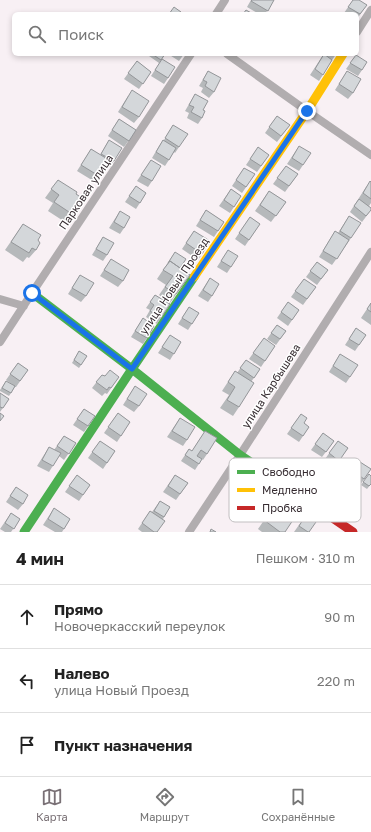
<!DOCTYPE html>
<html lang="ru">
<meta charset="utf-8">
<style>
body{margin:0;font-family:"Golos Text",sans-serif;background:#f6f6f6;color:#222}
.stop{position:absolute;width:12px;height:12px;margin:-9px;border:3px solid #1a73e8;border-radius:50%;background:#fff}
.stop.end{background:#1a73e8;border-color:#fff;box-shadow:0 1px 4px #0008}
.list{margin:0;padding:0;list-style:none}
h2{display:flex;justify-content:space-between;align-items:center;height:52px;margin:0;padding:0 16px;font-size:17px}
h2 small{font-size:13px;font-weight:400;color:#767676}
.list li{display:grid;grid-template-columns:26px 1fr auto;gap:12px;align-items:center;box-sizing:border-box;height:64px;padding:0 16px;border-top:1px solid #e0e0e0}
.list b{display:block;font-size:15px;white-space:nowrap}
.list p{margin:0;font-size:13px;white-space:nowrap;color:#767676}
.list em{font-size:13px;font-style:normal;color:#767676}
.icon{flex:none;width:22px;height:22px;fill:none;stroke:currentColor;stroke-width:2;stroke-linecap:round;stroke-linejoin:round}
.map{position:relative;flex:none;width:371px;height:532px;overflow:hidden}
.search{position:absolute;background:#fff;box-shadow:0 2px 6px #0003;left:12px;right:12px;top:12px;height:44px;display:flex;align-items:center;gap:10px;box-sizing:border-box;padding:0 14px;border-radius:6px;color:#767676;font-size:15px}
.sheet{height:244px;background:#fff}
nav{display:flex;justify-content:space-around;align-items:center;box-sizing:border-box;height:56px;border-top:1px solid #e0e0e0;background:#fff;font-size:11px;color:#767676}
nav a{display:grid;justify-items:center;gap:2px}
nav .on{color:#797075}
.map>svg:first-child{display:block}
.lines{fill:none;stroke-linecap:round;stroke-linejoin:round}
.street{stroke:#b1adaf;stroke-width:8}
.fast{stroke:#4caf50;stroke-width:9}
.slow{stroke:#ffc107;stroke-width:9}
.jam{stroke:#c62828;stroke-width:9}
.wall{fill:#b6b9bb}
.building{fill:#d4d7da;stroke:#949699}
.route{stroke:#1a73e8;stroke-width:5}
.labels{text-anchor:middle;stroke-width:3;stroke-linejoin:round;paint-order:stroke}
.street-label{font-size:11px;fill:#352b30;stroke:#fff}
.key{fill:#fff;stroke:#c2bfc1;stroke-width:1}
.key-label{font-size:11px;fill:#352b30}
</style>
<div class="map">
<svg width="371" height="532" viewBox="0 0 371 532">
<rect width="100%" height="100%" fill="#f8f0f4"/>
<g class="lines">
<path class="street" d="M216 14 225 0
M357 32 371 10
M227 54 307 111 371 155
M0 299 24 306
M0 342 32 293 191 54
M189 532 240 455 371 252"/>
<path class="fast" d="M32 293 132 369 240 455 267 473
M24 532 132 369 194 277"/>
<path class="slow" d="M194 277 307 111 343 54"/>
<path class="jam" d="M267 473 353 532"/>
</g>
<path class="wall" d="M251 0H274L265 14H259L247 7Z
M353 0 367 5 357 19V14H346L344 13Z
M151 54H165L159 63 149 56Z
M168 54H184L179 61Z
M321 54H336L319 81 310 75 323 55Z
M356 55 362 70 358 76 346 69Z
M162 59 168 78 164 84 151 76Z
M137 61 151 72 139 89 124 79Z
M208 71 214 92 209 98 201 92 203 88 199 86Z
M347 71 353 93 348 99 335 90Z
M195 94 202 118 198 124 187 118 189 113 185 111Z
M128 96 139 117 134 123 118 112Z
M277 116 290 125 277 142 265 133Z
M119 119 136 130 124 147 108 136Z
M173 125 179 147 175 153 174 152 165 166 152 158 159 146 163 140H164Z
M109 140 114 161 110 167 106 165 95 182 77 171 91 149 100 155Z
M299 146 303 165 299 171 287 164Z
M258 147 269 155 257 172 246 165Z
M151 160 152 181 148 187 137 181Z
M286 166 298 174 285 192 273 184Z
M244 168 255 174 242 193 232 186Z
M58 180 76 194 85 200 68 224 48 211 53 203 45 198Z
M371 182V203L369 206 371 210 362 222 350 212 366 187Z
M136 186 146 193 136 209 125 202Z
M231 189 241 196 230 213 219 206Z
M269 191 286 202 271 222 255 211Z
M206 210 224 222 214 237 196 226Z
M120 211 124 228 120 234 109 228Z
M349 216 351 238 347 244 332 265 319 257 335 231 338 233Z
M250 217 260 224 245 246 235 239Z
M23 224 36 250 29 258 27 257 23 262 5 250Z
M194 231 202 254 198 260 182 249Z
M103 237 107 255 103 261 92 255Z
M228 250 231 267 227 273 217 267Z
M175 252 180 268 190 275 170 303 159 295 166 285 157 279Z
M111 259 123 281 118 287 100 276Z
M317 262 328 270 317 285 306 277Z
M80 275 86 296 81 302 68 294Z
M210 278 212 296 208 302 198 296Z
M304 279 316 287 303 305 291 297Z
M155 295 170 304 157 324 146 317 150 310 146 308Z
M288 302 299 310 288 326 277 318Z
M371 303V325L361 318Z
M189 307 199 313 188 330 178 324Z
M143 318 147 338 143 344 131 337Z
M277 325 286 331 276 345 267 339Z
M356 328 366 335 355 351 345 345Z
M170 335 181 342 170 360 158 353Z
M264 338 275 346 261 367 249 359Z
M79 351 87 356 79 368 72 363Z
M340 354 350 377 346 383 329 372Z
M246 360 260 369 251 382 239 407 233 416 220 408 229 395 222 391 235 371 237 373Z
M18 363 28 370 16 387H15L9 396 0 391V390L6 381 13 385 6 380Z
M102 375 105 376 119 377 107 394 105 393 102 396 92 388Z
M135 386 139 406 134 412 123 405Z
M0 393 9 399 0 412Z
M84 409 95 416 84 432 73 425Z
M118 413 130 422 117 442 104 433Z
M301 414 304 423 309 427 299 442 287 434Z
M180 418 187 440 183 446 167 437Z
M205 431 207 454 203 460 202 459 195 470 181 461 189 449 192 451Z
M323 433 334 441 322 457 311 450Z
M64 436 76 443 64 460 59 456 49 472 37 466 49 447 54 450Z
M100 441 115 451 103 469 88 458Z
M338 441 348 448 335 466 325 459Z
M360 462 371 469 360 485 349 477Z
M369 474 371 484 367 489 361 485Z
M77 475 90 485 79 501 65 492Z
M175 475 188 483 176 500 163 492Z
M261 485 271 493 259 510 248 503Z
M16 487 23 504 18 510 6 502Z
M278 500 285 532H262L258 529Z
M160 501 170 507 163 519 157 532H142L138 529 150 511 152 512Z
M54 508 70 519 62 532H55L43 525Z
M11 513 20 519 11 532H5L0 529Z
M306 515 309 532H294Z"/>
<path class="building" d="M252 0H274L268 11 251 1Z
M353 0H359L367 5 360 14 348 7Z
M174 7 181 12 180 14H169Z
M246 10 253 14H243Z
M152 54H165L161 60Z
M324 54 332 60 323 75 315 69Z
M356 55 367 62 362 70 350 63Z
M162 59 175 67 168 78 155 70Z
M137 61 151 72 143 84 128 73Z
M208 71 221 78 214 92 205 86 207 82 203 80Z
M347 71 361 79 353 93 339 84Z
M132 90 149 101 139 117 122 107Z
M195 94 208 101 203 110 205 111 202 118 191 112 194 107 189 105Z
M277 116 290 125 281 136 269 127Z
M119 119 136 130 129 141 112 130Z
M173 125 188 134 179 147 165 138Z
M109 140 122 148 114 161 101 154Z
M163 140 176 148 169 160 156 152Z
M299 146 311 153 303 165 292 158Z
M258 147 269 155 261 166 250 159Z
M91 149 109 160 99 176 81 165Z
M151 160 161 166 152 181 141 175Z
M286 166 298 174 289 186 277 178Z
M244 168 255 174 246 187 236 180Z
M58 180 77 192 76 194 85 200 75 216 54 202 59 195 51 189Z
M370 181 371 182V199L363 193Z
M136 186 146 193 140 203 129 196Z
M231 189 241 196 234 207 224 200Z
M269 191 286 202 276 216 260 205Z
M359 199 371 208V210L366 216 354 206Z
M206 210 224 222 218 231 200 220Z
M120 211 130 217 124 228 114 222Z
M349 216 361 223 351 238 340 231Z
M250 217 260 224 249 240 239 233Z
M23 224 41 235 38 240 40 243 36 250 32 248 29 253 11 242Z
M194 231 210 241 202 254 186 243Z
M335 231 349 240 337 259 323 251Z
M103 237 114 243 107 255 96 249Z
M228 250 238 256 231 267 221 261Z
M175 252 186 259 180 268 170 261 168 263Z
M111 259 129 270 123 281 104 270Z
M170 261 190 275 176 294 165 287 173 276 163 270Z
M317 262 328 270 321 279 310 271Z
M80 275 94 283 86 296 72 288Z
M210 278 219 284 212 296 203 290Z
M304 279 316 287 307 299 295 291Z
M155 295 170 304 161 318 150 311 154 305 150 302Z
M288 302 299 310 292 320 281 312Z
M371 303V312L367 309Z
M189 307 199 313 192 324 182 318Z
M143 318 154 326 147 338 135 331Z
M277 325 286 331 280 339 271 333Z
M356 328 366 335 359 345 349 339Z
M170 335 181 342 174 354 162 347Z
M264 338 275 346 265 361 253 353Z
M79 351 87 356 81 365 74 360Z
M340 354 358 365 350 377 333 366Z
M246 360 260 369 254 378 240 368Z
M18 363 28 370 20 381 10 374Z
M110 370 119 377 111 388 109 387 107 390 96 382 102 375 105 376Z
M235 371 254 383 239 407 227 400 235 387 228 382Z
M6 381 15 386 11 393 2 388Z
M135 386 147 394 139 406 127 399Z
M0 393 9 399 3 408 0 407Z
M84 409 95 416 88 426 77 419Z
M0 413 4 416 0 421Z
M118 413 130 422 121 436 108 427Z
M301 414 307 418 304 423 309 427 303 436 291 428Z
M180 418 195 427 187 440 172 431Z
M205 431 217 438 207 454 201 450 197 456 202 459 199 464 185 455 189 449 192 451Z
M323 433 334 441 326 452 315 444Z
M64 436 76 443 69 454 57 446Z
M100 441 115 451 107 463 92 452Z
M338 441 348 448 339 461 329 453Z
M49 447 61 453 53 466 42 460Z
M360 462 371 469 364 479 353 471Z
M369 474 371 476V484L369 486 363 482Z
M77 475 90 485 83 495 69 486Z
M175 475 188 483 180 494 168 486Z
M16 487 28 495 23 504 10 496Z
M278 500 297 514 285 532H280L264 520Z
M160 501 170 507 164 517 154 511Z
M54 508 70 519 64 529 48 519Z
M150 511 165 521 157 532H154L142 523Z
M11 513 20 519 14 529 5 523Z
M306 515 316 522 309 532H308L299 526Z
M211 529 216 532H210Z"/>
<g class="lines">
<path class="route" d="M32 293 132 369 307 111"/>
</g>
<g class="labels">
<g class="street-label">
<text transform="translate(86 192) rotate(-56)" y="4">Парковая улица</text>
<text transform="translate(174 286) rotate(-56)" y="4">улица Новый Проезд</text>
<text transform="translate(271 386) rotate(-57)" y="4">улица Карбышева</text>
</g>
</g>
<rect x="229" y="458" width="132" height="64" rx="6" class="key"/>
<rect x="237" y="470" width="18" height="4" fill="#4caf50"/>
<rect x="237" y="488" width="18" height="4" fill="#ffc107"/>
<rect x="237" y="506" width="18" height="4" fill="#c62828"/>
<g class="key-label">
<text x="262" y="476">Свободно</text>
<text x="262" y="494">Медленно</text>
<text x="262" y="512">Пробка</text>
</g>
</svg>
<div class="stop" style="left:32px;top:293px"></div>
<div class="stop end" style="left:307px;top:111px"></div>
<div class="search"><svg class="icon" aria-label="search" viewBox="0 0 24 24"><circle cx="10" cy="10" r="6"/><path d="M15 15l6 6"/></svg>Поиск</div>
</div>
<section class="sheet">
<h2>4 мин<small>Пешком · 310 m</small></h2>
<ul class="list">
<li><svg class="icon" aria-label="ahead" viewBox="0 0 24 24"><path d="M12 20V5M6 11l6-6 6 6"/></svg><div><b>Прямо</b><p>Новочеркасский переулок</p></div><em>90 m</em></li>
<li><svg class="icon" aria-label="left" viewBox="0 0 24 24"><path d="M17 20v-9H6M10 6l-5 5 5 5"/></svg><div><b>Налево</b><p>улица Новый Проезд</p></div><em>220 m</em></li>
<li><svg class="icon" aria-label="arrive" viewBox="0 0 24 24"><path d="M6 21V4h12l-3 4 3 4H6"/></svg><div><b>Пункт назначения</b></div></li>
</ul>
</section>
<nav>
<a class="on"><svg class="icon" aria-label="map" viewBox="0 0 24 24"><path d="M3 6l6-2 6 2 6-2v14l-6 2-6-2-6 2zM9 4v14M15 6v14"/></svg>Карта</a>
<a><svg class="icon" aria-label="directions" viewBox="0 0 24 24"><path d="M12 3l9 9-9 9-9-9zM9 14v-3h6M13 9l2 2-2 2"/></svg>Маршрут</a>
<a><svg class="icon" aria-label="saved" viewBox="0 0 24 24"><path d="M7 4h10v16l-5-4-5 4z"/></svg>Сохранённые</a>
</nav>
